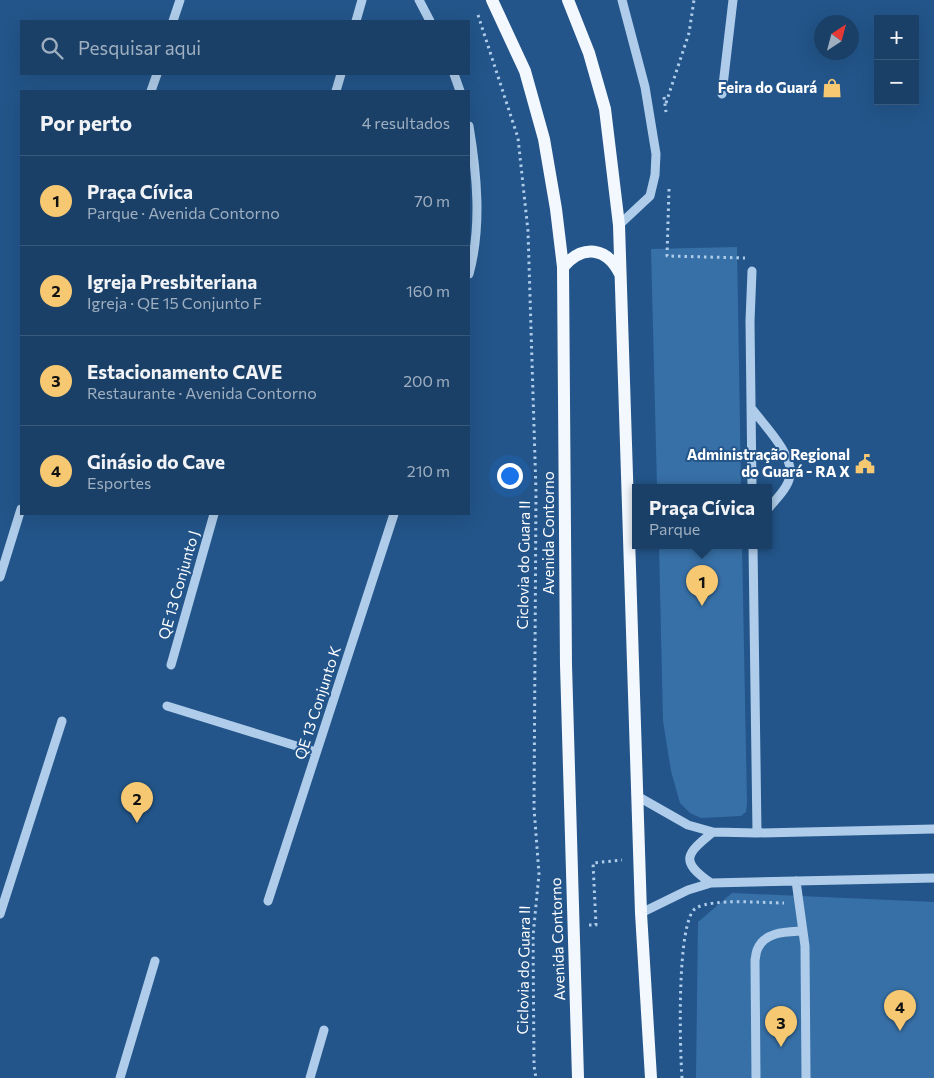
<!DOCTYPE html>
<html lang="pt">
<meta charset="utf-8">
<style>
body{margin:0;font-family:Commissioner,sans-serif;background:#274b71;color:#f1f3f6}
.controls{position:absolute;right:15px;top:15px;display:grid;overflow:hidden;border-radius:0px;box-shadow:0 5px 20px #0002}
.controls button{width:45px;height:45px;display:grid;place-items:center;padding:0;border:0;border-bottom:1px solid #38597c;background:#1a4068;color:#f1f3f6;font:25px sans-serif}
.compass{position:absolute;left:814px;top:15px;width:45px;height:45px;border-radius:50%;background:#1a4068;box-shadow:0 5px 20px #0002;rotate:36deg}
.you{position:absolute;left:509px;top:475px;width:18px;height:18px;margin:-12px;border:4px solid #fff;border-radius:50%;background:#1a73e8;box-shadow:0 0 0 8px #1a73e833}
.badge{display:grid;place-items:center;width:32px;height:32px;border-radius:50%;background:#f6c872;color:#111;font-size:16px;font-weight:700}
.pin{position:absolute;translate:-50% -41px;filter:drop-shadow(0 1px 2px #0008)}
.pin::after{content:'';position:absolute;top:26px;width:18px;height:15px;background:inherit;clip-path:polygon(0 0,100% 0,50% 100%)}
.popup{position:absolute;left:632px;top:484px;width:140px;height:65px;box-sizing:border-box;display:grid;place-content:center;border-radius:0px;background:#1a4068;filter:drop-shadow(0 1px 4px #0005);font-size:16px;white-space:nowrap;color:#9fafc0}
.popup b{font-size:19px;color:#f1f3f6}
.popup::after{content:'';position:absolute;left:50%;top:100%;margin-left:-10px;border:10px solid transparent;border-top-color:#1a4068}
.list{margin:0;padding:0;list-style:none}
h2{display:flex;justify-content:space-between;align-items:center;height:65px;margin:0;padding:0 20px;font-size:21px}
h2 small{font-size:16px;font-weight:400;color:#9fafc0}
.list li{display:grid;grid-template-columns:32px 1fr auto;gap:15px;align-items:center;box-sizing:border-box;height:90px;padding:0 20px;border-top:1px solid #38597c}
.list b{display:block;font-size:19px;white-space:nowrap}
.list p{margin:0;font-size:16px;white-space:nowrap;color:#9fafc0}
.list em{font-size:16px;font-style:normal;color:#9fafc0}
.icon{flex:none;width:28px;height:28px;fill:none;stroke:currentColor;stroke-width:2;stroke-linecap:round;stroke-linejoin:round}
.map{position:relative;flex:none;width:934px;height:1078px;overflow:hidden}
.search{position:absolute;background:#1a4068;box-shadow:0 5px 20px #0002;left:20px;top:20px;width:450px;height:55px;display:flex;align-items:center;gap:12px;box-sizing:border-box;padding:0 18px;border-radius:0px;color:#9fafc0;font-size:19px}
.panel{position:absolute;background:#1a4068;box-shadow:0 5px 20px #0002;left:20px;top:90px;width:450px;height:425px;border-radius:0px}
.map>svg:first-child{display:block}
.green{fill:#3770a7}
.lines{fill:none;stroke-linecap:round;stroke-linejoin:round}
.path{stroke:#afcdea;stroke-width:3;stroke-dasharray:2.5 4;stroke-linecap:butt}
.minor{stroke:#afcdea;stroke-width:9}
.major{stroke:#f3f8fe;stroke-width:12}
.labels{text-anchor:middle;stroke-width:4;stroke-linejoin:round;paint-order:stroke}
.poi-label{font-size:15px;font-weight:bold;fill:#fff;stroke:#23558a;text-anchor:end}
.street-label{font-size:15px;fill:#fff;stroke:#23558a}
</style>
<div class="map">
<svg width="934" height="1078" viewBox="0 0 934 1078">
<rect width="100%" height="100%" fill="#23558a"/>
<path class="green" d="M737 247 741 487H657L651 249Z
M659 545H742L747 804 746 812 741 816 701 818 690 813 680 803 671 771 663 721Z
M732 893 934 902V1078H696L698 922Z"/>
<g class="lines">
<path class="path" d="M478 15 518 138 528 231 536 492 534 808 539 874 533 936 534 1066 536 1078
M664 97 666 112
M666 103 689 33 694 0
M669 189 667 256 745 258
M589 925H596L593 863 622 860
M682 1078C680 1052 676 920 696 908 714 898 762 903 784 903"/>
<path class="minor" d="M419 0 430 21
M173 21 180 0
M356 21 362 0
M454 74 460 91
M151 91 157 74
M336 91 341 74
M722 94 733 0
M469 126C477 174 482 227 469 274
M619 225 650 196 655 175 656 154 645 87 622 0
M752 271 750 321 752 487
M752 409C764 425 794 455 790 476 788 488 776 499 768 509
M753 545 757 833
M0 577 21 509
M171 665 214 514
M167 706 316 752
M637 796 688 825 713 832 757 833 934 829
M796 881 805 946 806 1078
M711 883C679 861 686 854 713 832
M268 901 394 514
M641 913 688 890 711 883 934 878
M0 914 62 721
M120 1078 155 961
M310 1078 324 1030
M756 1078 755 960C756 956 756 951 758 948 766 931 788 932 803 931"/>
<path class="major" d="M492 0 525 71 544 139 556 209 563 267 566 665 578 1078
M568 0 589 53 605 109 619 225 641 913 651 1078
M563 267C583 244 607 247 620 274"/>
</g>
<defs>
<symbol id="shop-bare" viewBox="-9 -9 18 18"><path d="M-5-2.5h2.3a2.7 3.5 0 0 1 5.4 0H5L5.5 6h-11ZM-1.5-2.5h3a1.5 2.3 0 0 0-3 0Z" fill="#f6c872" stroke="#23558a" stroke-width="2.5" paint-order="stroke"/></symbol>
<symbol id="civic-bare" viewBox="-9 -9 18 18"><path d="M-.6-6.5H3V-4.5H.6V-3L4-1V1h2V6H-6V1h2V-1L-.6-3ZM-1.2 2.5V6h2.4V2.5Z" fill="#f6c872" stroke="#23558a" stroke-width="2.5" paint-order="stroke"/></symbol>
</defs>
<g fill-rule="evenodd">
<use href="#shop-bare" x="818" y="74" width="28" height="28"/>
<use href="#civic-bare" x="851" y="450" width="28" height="28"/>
</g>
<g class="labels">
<g class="poi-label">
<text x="817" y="93">Feira do Guará</text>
<text x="850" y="460">Administração Regional<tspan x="850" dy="17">do Guará - RA X</tspan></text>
</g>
<g class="street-label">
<text transform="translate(549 533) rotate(-90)" y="5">Avenida Contorno</text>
<text transform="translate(524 565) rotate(-89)" y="5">Ciclovia do Guara II</text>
<text transform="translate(179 585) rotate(-74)" y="5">QE 13 Conjunto J</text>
<text transform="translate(318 703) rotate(-72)" y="5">QE 13 Conjunto K</text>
<text transform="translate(558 939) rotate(-92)" y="5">Avenida Contorno</text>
<text transform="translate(524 970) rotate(-89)" y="5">Ciclovia do Guara II</text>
</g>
</g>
</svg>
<div class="controls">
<button>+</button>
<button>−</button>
</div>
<svg class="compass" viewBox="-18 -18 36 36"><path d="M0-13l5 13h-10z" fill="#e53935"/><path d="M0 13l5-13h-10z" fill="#9fafc0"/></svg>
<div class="you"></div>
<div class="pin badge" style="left:702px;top:606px">1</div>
<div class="popup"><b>Praça Cívica</b>Parque</div>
<div class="pin badge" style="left:137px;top:823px">2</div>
<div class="pin badge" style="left:781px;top:1047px">3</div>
<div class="pin badge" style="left:900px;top:1031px">4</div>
<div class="search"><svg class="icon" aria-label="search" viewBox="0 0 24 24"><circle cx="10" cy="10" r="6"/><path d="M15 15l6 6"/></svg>Pesquisar aqui</div>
<section class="panel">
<h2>Por perto<small>4 resultados</small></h2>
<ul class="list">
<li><span class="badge">1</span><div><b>Praça Cívica</b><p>Parque · Avenida Contorno</p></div><em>70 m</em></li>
<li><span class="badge">2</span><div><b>Igreja Presbiteriana</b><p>Igreja · QE 15 Conjunto F</p></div><em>160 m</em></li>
<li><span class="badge">3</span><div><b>Estacionamento CAVE</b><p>Restaurante · Avenida Contorno</p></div><em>200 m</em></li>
<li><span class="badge">4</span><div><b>Ginásio do Cave</b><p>Esportes</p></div><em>210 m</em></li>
</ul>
</section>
</div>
